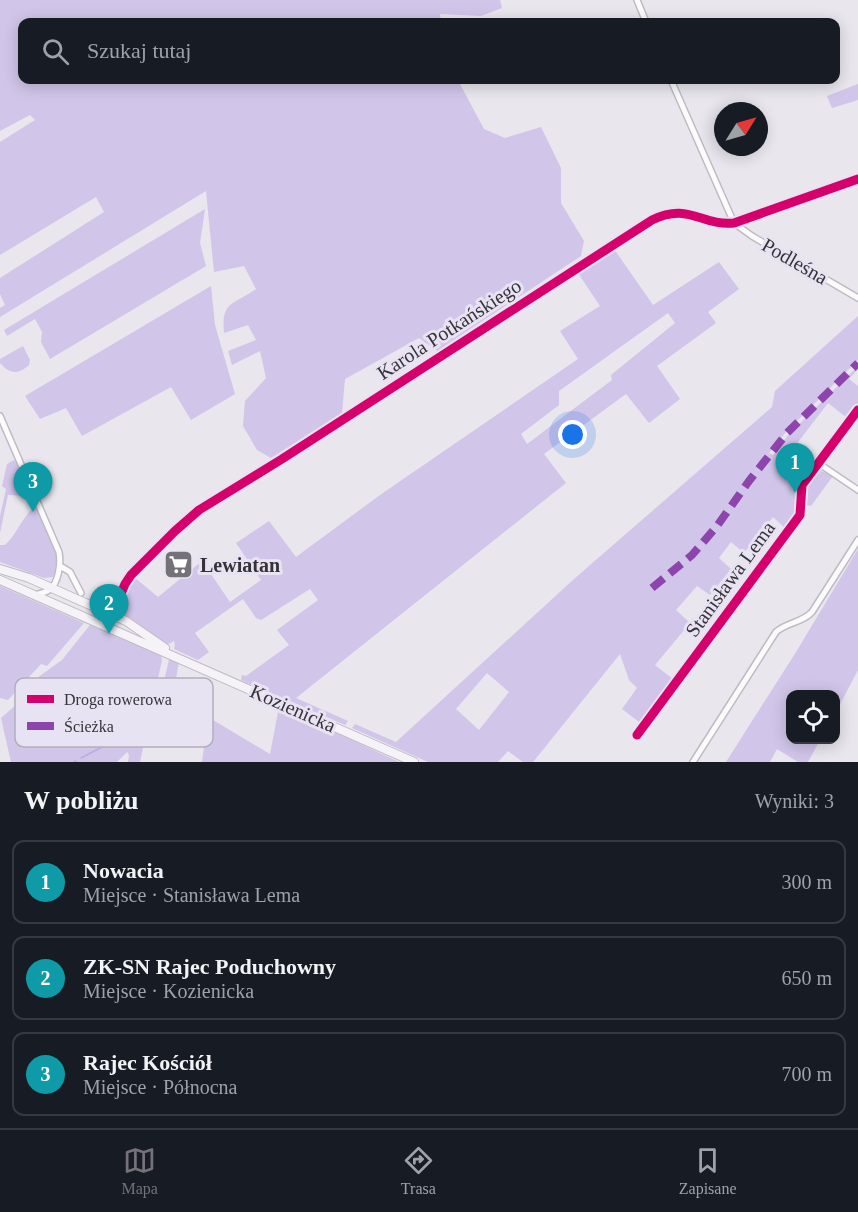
<!DOCTYPE html>
<html lang="pl">
<meta charset="utf-8">
<style>
body{margin:0;font-family:"Times New Roman",serif;background:#242831;color:#f1f3f6}
.controls{position:absolute;right:18px;bottom:18px;display:grid;overflow:hidden;border-radius:12px;box-shadow:0 3px 15px #0003}
.controls button{width:54px;height:54px;display:grid;place-items:center;padding:0;border:0;border-bottom:2px solid #363941;background:#171b24;color:#f1f3f6;font:30px sans-serif}
.compass{position:absolute;left:714px;top:102px;width:54px;height:54px;border-radius:50%;background:#171b24;box-shadow:0 3px 15px #0003;rotate:53deg}
.you{position:absolute;left:573px;top:435px;width:21px;height:21px;margin:-15px;border:4px solid #fff;border-radius:50%;background:#1a73e8;box-shadow:0 0 0 9px #1a73e833}
.badge{display:grid;place-items:center;width:39px;height:39px;border-radius:50%;background:#747278;color:#fff;font-size:20px;font-weight:700}
.pin{position:absolute;translate:-50% -50px;filter:drop-shadow(0 2px 3px #0008)}
.pin::after{content:'';position:absolute;top:32px;width:21px;height:18px;background:inherit;clip-path:polygon(0 0,100% 0,50% 100%)}
.list{margin:0;padding:0;list-style:none}
h2{display:flex;justify-content:space-between;align-items:center;height:78px;margin:0;padding:0 24px;font-size:26px}
h2 small{font-size:20px;font-weight:400;color:#9ea1a6}
.list li{display:grid;grid-template-columns:39px 1fr auto;gap:18px;align-items:center;box-sizing:border-box;height:84px;margin:0 12px 12px;padding:0 12px;border:2px solid #363941;border-radius:12px}
.list b{display:block;font-size:22px;white-space:nowrap}
.list p{margin:0;font-size:20px;white-space:nowrap;color:#9ea1a6}
.list em{font-size:20px;font-style:normal;color:#9ea1a6}
.icon{flex:none;width:33px;height:33px;fill:none;stroke:currentColor;stroke-width:2;stroke-linecap:round;stroke-linejoin:round}
.map{position:relative;flex:none;width:858px;height:762px;overflow:hidden}
.search{position:absolute;background:#171b24;box-shadow:0 3px 15px #0003;left:18px;right:18px;top:18px;height:66px;display:flex;align-items:center;gap:15px;box-sizing:border-box;padding:0 21px;border-radius:12px;color:#9ea1a6;font-size:22px}
.sheet{height:366px;background:#171b24}
nav{display:flex;justify-content:space-around;align-items:center;box-sizing:border-box;height:84px;border-top:2px solid #363941;background:#171b24;font-size:16px;color:#9ea1a6}
nav a{display:grid;justify-items:center;gap:3px}
nav .on{color:#747278}
.map>svg:first-child{display:block}
.green{fill:#d1c5e9;fill-rule:evenodd}
.lines{fill:none;stroke-linecap:round;stroke-linejoin:round}
.stream{stroke:#bfaae6;stroke-width:1.5}
.street-casing{stroke:#bebcc2;stroke-width:8}
.secondary-casing{stroke:#bebcc2;stroke-width:10}
.street{stroke:#fcfbfc;stroke-width:5}
.secondary{stroke:#f5f3f8;stroke-width:8}
.quiet{stroke:#8e44ad;stroke-width:8;stroke-dasharray:15 8;stroke-linecap:butt}
.cycleway-casing{stroke:#e8e3f2;stroke-width:13}
.cycleway{stroke:#d6006c;stroke-width:9}
.labels{text-anchor:middle;stroke-width:6;stroke-linejoin:round;paint-order:stroke}
.street-label{font-size:20px;fill:#353339;stroke:#e8e3f2}
.poi-label{font-size:20px;font-weight:bold;fill:#353339;stroke:#e8e3f2;text-anchor:start}
.key{fill:#e8e3f2;stroke:#b2aeba;stroke-width:1.5}
.key-label{font-size:16px;fill:#353339}
</style>
<div class="map">
<svg width="858" height="762" viewBox="0 0 858 762">
<rect width="100%" height="100%" fill="#e9e6ee"/>
<path class="green" d="M0 0H500L502 8 481 16 440 14 441 22H22V80H462L460 84 484 129 505 138 541 127 561 168V203L584 241 581 256 437 351 419 338 345 379 342 413 271 458 257 450 243 426 245 401 266 378 260 351 232 365 228 351 256 340 248 325 224 333C221 301 233 305 256 289L244 266 214 272 206 191 0 317V308L5 305 0 294V278L104 212 96 197 0 255V142L35 120 30 115 0 131Z
M858 84V100L832 108 827 96Z
M205 209 200 243 206 266 50 359 41 342 42 332 35 319 7 336 4 330Z
M614 249 653 305 719 262 739 289 708 312 716 323 657 366 680 399 649 423 626 394 544 454 566 483 296 698 348 721 345 725 241 680 242 675 246 676 289 645 277 630 318 600 310 589 261 620 256 618 243 599 195 633 209 652 198 660 174 649 175 645 174 641 167 645 122 614C117 602 126 586 134 577L158 597 202 561 230 602 261 580 236 543 269 521 296 557 380 495 578 359 560 331 600 306 578 273ZM668 313 675 323 611 375 612 380 527 444 521 434 559 405V391Z
M211 286 215 325 235 394 191 420 171 387 82 436 66 408 40 419 25 396Z
M858 316V360L786 432 769 453 773 455 788 435 858 366V369L849 379 858 386V404L847 418 828 403 795 446 791 463V486L796 496 797 506 796 514 787 530 773 517 744 553 731 542 719 558 731 569 710 595 697 586 676 610 690 623 655 665 673 679 643 725 622 709 637 688 629 680 620 654 533 762H523L508 751 498 762H428L352 728 355 724 396 742 574 579 772 407 775 391ZM487 673 509 692 479 730 456 709Z
M23 346 30 360 29 365C18 375 10 374 0 363V359Z
M14 460 19 465 34 502H32L29 496 8 495 0 533V516L6 489 2 486 7 464Z
M817 469 833 476 811 506 807 505C800 491 807 480 817 469Z
M33 508H36L39 512C48 533 63 553 53 577L44 578 0 562V545H5C17 534 21 519 33 508Z
M858 549V670L836 712V694H790V740H820L808 762H798L777 749 770 762H726L796 652Z
M0 586 84 623 47 666 41 664 8 700 0 698Z
M90 625 161 653 162 660 140 762H128L129 755 127 752 117 762H11L1 718 17 704 33 681 62 660Z
M169 659 179 662 165 738 153 733Z
M288 710 399 762H202L208 717 270 754 278 712 287 713Z"/>
<g class="lines">
<path class="stream" d="M151 722 160 717
M133 731 147 724
M81 758 129 733
M74 762 76 761"/>
<defs>
<path id="street" d="M637 0 646 22
M671 80 734 223 752 236 858 298
M0 416 59 552C61 563 59 583 49 590 45 593 39 594 34 595
M818 463 858 490
M60 566 70 572 81 593
M637 735 800 515 802 485 858 410
M693 762 776 632C787 622 802 623 812 612L858 540"/>
<path id="secondary" d="M0 569 29 578 126 621 165 648
M0 580 414 762
M101 624 110 618 125 584 131 575 175 531 199 510 282 459 652 220C689 202 701 226 734 223L858 179"/>
</defs>
<use href="#street" class="street-casing"/>
<use href="#secondary" class="secondary-casing"/>
<use href="#street" class="street"/>
<use href="#secondary" class="secondary"/>
<path class="quiet" d="M652 588 692 555 717 526 749 481 787 433 858 363"/>
<defs>
<path id="cycleway" d="M112 615 125 584 131 575 175 531 199 510 282 459 652 220C689 202 701 226 734 223L858 179
M637 735 800 515 802 485 858 410"/>
</defs>
<use href="#cycleway" class="cycleway-casing"/>
<use href="#cycleway" class="cycleway"/>
</g>
<defs>
<symbol id="supermarket-square" viewBox="-11 -11 22 22"><rect x="-9" y="-9" width="18" height="18" rx="4" fill="#747278" stroke="#e8e3f2"/><path d="M-6-5.5h2.5l.6 2H6L4.5 2H-2.5L-4.4-4H-6ZM-1.5 3.2a1.3 1.3 0 1 0 .1 0ZM3 3.2a1.3 1.3 0 1 0 .1 0Z" fill="#fff"/></symbol>
</defs>
<g fill-rule="evenodd">
<use href="#supermarket-square" x="162" y="548" width="33" height="33"/>
</g>
<g class="labels">
<g class="street-label">
<text transform="translate(795 261) rotate(30)" y="7">Podleśna</text>
<text transform="translate(449 329) rotate(-33)" y="7">Karola Potkańskiego</text>
<text transform="translate(730 579) rotate(-54)" y="7">Stanisława Lema</text>
<text transform="translate(293 708) rotate(24)" y="7">Kozienicka</text>
</g>
<g class="poi-label">
<text x="200" y="572">Lewiatan</text>
</g>
</g>
<rect x="15" y="678" width="198" height="69" rx="9" class="key"/>
<rect x="27" y="695" width="27" height="8" fill="#d6006c"/>
<rect x="27" y="722" width="27" height="8" fill="#8e44ad"/>
<g class="key-label">
<text x="64" y="705">Droga rowerowa</text>
<text x="64" y="732">Ścieżka</text>
</g>
</svg>
<div class="controls">
<button><svg class="icon" aria-label="locate" viewBox="0 0 24 24"><circle cx="12" cy="12" r="6"/><path d="M12 2v4M12 18v4M2 12h4M18 12h4"/></svg></button>
</div>
<svg class="compass" viewBox="-18 -18 36 36"><path d="M0-13l5 13h-10z" fill="#e53935"/><path d="M0 13l5-13h-10z" fill="#9ea1a6"/></svg>
<div class="you"></div>
<div class="pin badge" style="left:795px;top:493px;background:#0f9aa8">1</div>
<div class="pin badge" style="left:109px;top:634px;background:#0f9aa8">2</div>
<div class="pin badge" style="left:33px;top:512px;background:#0f9aa8">3</div>
<div class="search"><svg class="icon" aria-label="search" viewBox="0 0 24 24"><circle cx="10" cy="10" r="6"/><path d="M15 15l6 6"/></svg>Szukaj tutaj</div>
</div>
<section class="sheet">
<h2>W pobliżu<small>Wyniki: 3</small></h2>
<ul class="list">
<li><span class="badge" style="background:#0f9aa8">1</span><div><b>Nowacia</b><p>Miejsce · Stanisława Lema</p></div><em>300 m</em></li>
<li><span class="badge" style="background:#0f9aa8">2</span><div><b>ZK-SN Rajec Poduchowny</b><p>Miejsce · Kozienicka</p></div><em>650 m</em></li>
<li><span class="badge" style="background:#0f9aa8">3</span><div><b>Rajec Kościół</b><p>Miejsce · Północna</p></div><em>700 m</em></li>
</ul>
</section>
<nav>
<a class="on"><svg class="icon" aria-label="map" viewBox="0 0 24 24"><path d="M3 6l6-2 6 2 6-2v14l-6 2-6-2-6 2zM9 4v14M15 6v14"/></svg>Mapa</a>
<a><svg class="icon" aria-label="directions" viewBox="0 0 24 24"><path d="M12 3l9 9-9 9-9-9zM9 14v-3h6M13 9l2 2-2 2"/></svg>Trasa</a>
<a><svg class="icon" aria-label="saved" viewBox="0 0 24 24"><path d="M7 4h10v16l-5-4-5 4z"/></svg>Zapisane</a>
</nav>
